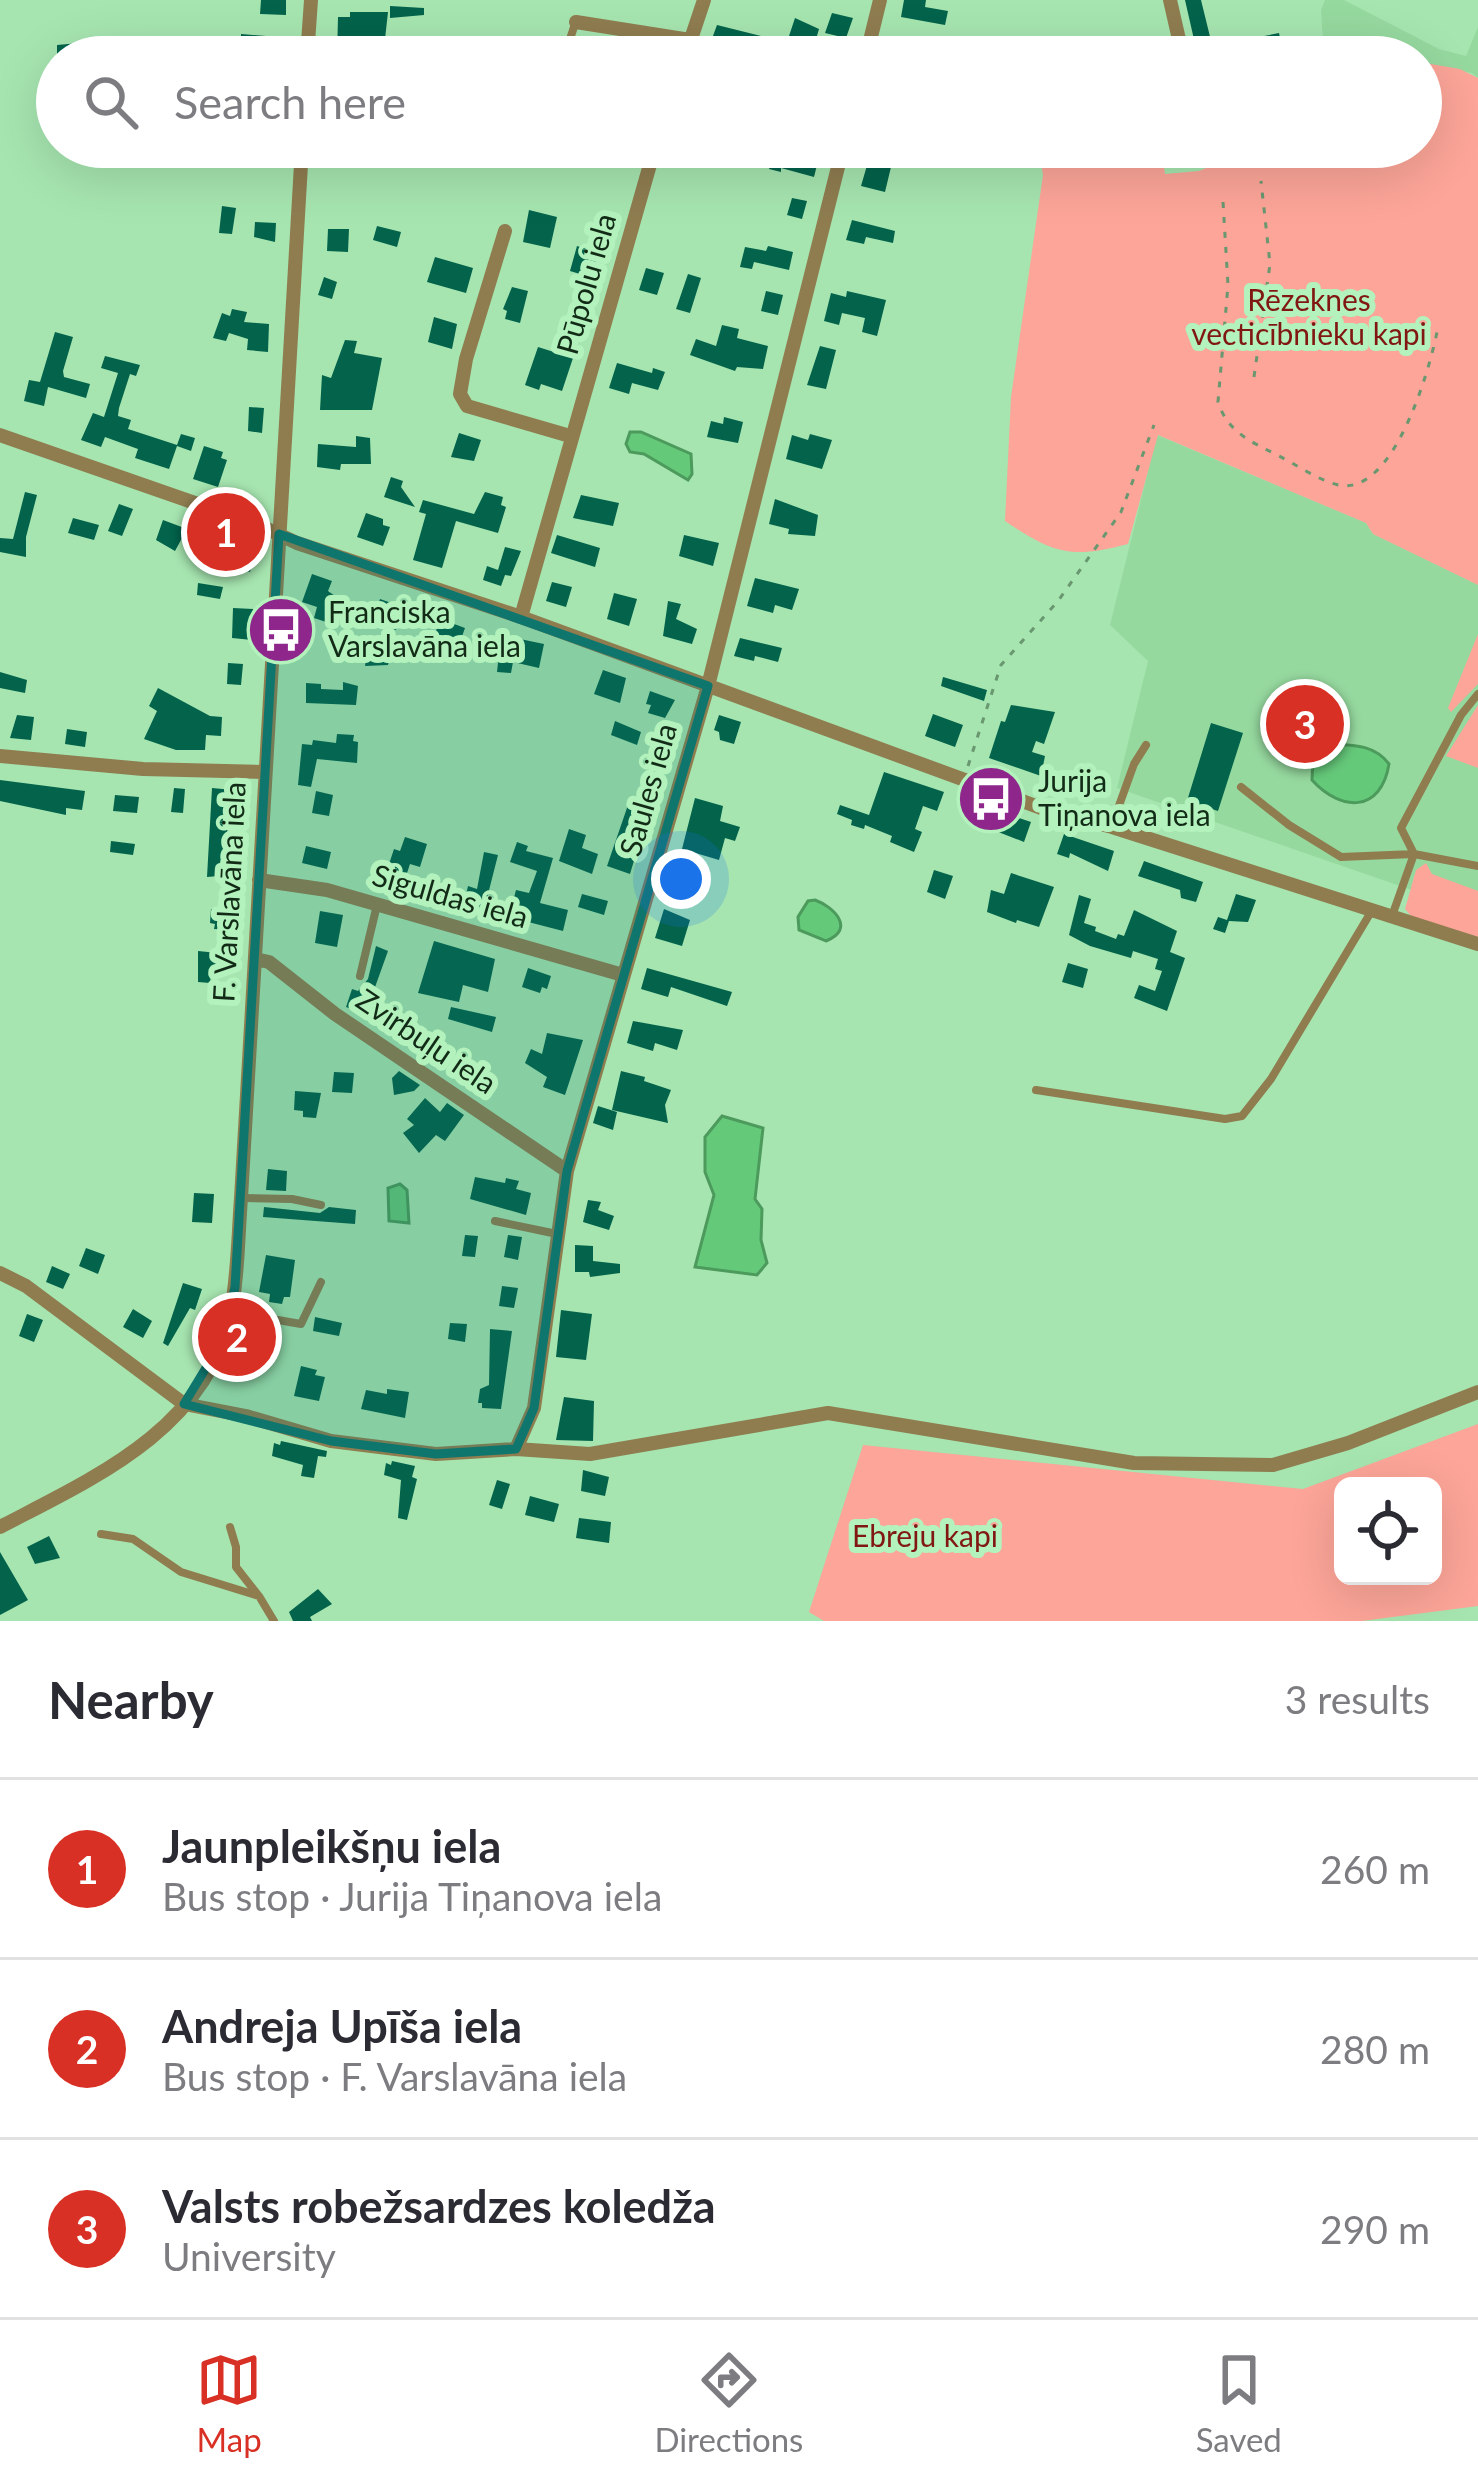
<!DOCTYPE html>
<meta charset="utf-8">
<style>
body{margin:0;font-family:Lato,sans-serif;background:#f7f7f7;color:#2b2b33}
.controls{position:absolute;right:36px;bottom:36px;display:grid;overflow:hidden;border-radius:18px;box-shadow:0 12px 48px #0002}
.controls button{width:108px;height:108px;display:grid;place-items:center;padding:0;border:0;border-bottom:3px solid #e1e1e2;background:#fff;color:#2b2b33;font:60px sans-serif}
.you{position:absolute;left:681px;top:879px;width:42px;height:42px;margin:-30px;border:9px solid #fff;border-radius:50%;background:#1a73e8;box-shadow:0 0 0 18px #1a73e833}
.badge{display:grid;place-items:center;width:78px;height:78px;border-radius:50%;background:#d93025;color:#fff;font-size:39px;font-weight:700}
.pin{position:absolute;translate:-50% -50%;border:6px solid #fff;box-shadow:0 3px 12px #0006}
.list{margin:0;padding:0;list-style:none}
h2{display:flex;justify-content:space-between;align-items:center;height:156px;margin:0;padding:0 48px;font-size:51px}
h2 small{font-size:39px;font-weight:400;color:#7c7c81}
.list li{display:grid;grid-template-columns:78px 1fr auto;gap:36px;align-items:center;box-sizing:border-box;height:180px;padding:0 48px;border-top:3px solid #e1e1e2}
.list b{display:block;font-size:45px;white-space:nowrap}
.list p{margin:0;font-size:39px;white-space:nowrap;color:#7c7c81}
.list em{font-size:39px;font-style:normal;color:#7c7c81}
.icon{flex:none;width:66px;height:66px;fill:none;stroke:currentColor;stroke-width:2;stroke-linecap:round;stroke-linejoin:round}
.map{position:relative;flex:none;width:1478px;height:1621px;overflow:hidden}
.search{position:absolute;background:#fff;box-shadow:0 12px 48px #0002;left:36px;right:36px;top:36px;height:132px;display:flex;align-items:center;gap:30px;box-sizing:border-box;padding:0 42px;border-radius:66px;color:#7c7c81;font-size:45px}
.sheet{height:696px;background:#fff}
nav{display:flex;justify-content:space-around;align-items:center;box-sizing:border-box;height:168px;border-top:3px solid #e1e1e2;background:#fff;font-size:33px;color:#7c7c81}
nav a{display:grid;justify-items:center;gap:6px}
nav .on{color:#d93025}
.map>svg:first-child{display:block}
.built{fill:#96d99f}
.green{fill:#fca598;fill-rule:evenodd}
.water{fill:#65c97a;stroke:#4c9a5c;stroke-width:3}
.building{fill:#03634b}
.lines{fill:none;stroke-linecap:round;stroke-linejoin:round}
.path{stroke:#689770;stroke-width:3;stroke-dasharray:6 9;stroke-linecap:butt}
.lane{stroke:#8f7d50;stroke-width:8}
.street{stroke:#8f7d50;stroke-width:14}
.marked{fill:#0f766e;fill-opacity:0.2;stroke:#0f766e;stroke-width:9;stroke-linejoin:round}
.labels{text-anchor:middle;stroke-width:12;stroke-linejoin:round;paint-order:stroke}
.street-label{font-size:30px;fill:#122b17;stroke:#b3f2bc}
.park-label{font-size:30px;fill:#811712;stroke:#b3f2bc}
.poi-label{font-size:30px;fill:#122b17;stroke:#b3f2bc;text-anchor:start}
</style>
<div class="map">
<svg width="1478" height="1621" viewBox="0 0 1478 1621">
<rect width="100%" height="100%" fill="#a6e5b0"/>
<path class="built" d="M1325 0H1344L1439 49 1466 56 1478 27V78L1472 73 1424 64 1421 78V57H1324L1321 10Z
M1157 435 1366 523 1373 534 1478 585V913L1117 788 1148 661 1110 625Z"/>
<path class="green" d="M1425 63 1460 69 1478 78V585L1373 534 1366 523 1158 435 1128 544C1071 559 1054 554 1005 521L1011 397 1043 175 1039 147H1161L1165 174 1199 171 1254 147H1421Z
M1478 634V684L1451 712 1448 708Z
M1478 705V768L1446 756Z
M1426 863 1432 874 1478 891V937L1412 917 1405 909 1416 870Z
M1478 1424V1606L1362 1621H824L809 1612 863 1445 1303 1489ZM1343 1486H1433V1576H1343Z"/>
<path class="water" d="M630 432H641L691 454 692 474 688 480 644 454 630 452 626 444Z
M1332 744C1354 745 1375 745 1389 764 1381 813 1341 812 1312 780L1313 757Z
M815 900C834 907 856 929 826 941L799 930 798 917 808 901Z
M722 1116 763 1128 755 1199 762 1209 761 1240 767 1263 757 1275 695 1267 714 1195 705 1172V1137Z
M400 1184 407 1190 409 1223 389 1221 388 1188Z"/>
<path class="building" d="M261 0H286V15L260 14Z
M904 0H926L925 7 948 11 945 25 901 17Z
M1185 0H1201L1215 57H1198Z
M390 6 424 8V15L390 18Z
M350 12H388L384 48H375V57H337L338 17H350Z
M832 13 853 18 846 38 825 33Z
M795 18 819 29 814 46 788 39Z
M717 25 769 38 764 57 710 44Z
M1279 33 1284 57H1252L1249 39Z
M241 34 266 36 265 53 231 57 230 40 241 41Z
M79 43 80 57H57V45Z
M585 44 618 53V57H582Z
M774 147H783L782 153 789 155 796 154 797 151 819 157 814 177 781 168V172L769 169Z
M868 162 891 167 885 192 861 186Z
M792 198 807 201 802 219 787 215Z
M222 206 236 208 232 234 219 233Z
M529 210 557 217 550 248 523 242Z
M852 220 895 231 893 243 866 237 864 244 846 240Z
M255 222 276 223 275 242 254 237Z
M377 226 401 232 397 247 373 240Z
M328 229H349L348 252 327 251Z
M577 246 599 253 590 277 570 271Z
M768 246 793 252 789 270 754 262 752 269 740 267 745 247 766 251Z
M435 257 473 268 466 293 427 282Z
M646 268 664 273 657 295 639 290Z
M688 274 701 278 690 313 676 309Z
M324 277 337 282 332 299 318 295Z
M512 287 528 291 520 323 505 319 507 311 503 309Z
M766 291 783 295 778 315 761 311Z
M847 291 886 300 877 336 862 332 865 318 842 313 839 325 824 321 831 293 846 297Z
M232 309 247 312 244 322 269 324 268 352 247 350 248 339 229 333 226 341 213 338 222 313 230 316Z
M434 317 457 324 452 349 428 342Z
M722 325 739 329 737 338 768 346 763 369 737 367 735 371 690 355 696 339 716 346Z
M55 332 73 337 63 371 64 377 90 384 86 398 48 387 44 406 24 401 29 380 40 382Z
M345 340 357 341 354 353 382 358 372 410H320L322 375 331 378Z
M820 346 836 350 826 389 807 385Z
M538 347 573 358 562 391 541 384 539 390 525 385Z
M105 356 140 365 136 376 130 374 119 408 118 416 131 420 128 429 177 445 181 434 195 438 191 451 177 446 169 469 135 458 138 449 105 437 101 447 81 440 93 413 104 417 118 373 101 368Z
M617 363 652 373 653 368 665 372 658 390 632 383 629 394 609 388Z
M249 407 264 408 262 433 248 431Z
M724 417 743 422 738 443 707 437 711 421 723 424Z
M459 433 481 440 474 461 451 457Z
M810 434 832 440 822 469 786 459 792 435 808 440Z
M356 436 370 438 371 464H341L340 470 317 467 318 444 356 447Z
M204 446 223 452 221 458 227 460 218 487 193 479Z
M391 477 403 481 401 487 415 507 384 497Z
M25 492 37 495 26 537V557L0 552V538L13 539Z
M485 492 503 497 501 505 506 507 498 533 456 521 442 568 413 560 426 514 419 512 423 500 474 514Z
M581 495 619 503 613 526 573 518Z
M775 499 818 515 815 536 788 534 789 529 769 524Z
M119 504 133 509 122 536 108 531Z
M366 513 383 519V525L390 527 383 546 357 537Z
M73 518 99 525 94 540 68 533Z
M163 520 187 529 175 551 156 540Z
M557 535 600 548 595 567 551 553Z
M684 535 719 543 713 566 679 556Z
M237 547 256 553 250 572 236 568Z
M505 547 521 551 511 576 505 575 501 586 483 580 487 566 498 570Z
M312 574 332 581 328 591 335 596 326 622 314 618 317 607 302 602Z
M755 578 799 589 792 610 775 605 773 613 747 606Z
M552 582 572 587 566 607 546 601Z
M198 583 223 587 220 599 197 595Z
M614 593 637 599 629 626 607 619Z
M380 599 403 607 396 630 379 624 381 618 374 616Z
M668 601 681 604 676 619 697 629 692 644 663 636Z
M233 608 253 609 252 640 232 638Z
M438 618 465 628 458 648 435 641Z
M501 635 544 644 539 668 513 662 511 673 497 672Z
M740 638 782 648 778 662 755 656 754 661 734 656Z
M368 645 391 652 388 665 365 666Z
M228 663 243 664 241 685 227 684Z
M603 670 626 678 620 703 594 694Z
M0 672 27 680 25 693 0 688Z
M943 677 987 690 984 701 941 686Z
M343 682 358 686 356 705 306 703V683L321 684V689L343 690Z
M158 688 210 716 222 717 221 736 206 735 205 750H176L144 739 157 711 149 706Z
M650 691 675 700 665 718 648 713 651 705 646 704Z
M1011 705 1055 712 1044 744 1036 741 1032 752 1045 756 1041 776 989 758 1001 721 1005 722Z
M933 714 963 725 955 747 925 736Z
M17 715 34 717 31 740 10 738Z
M719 715 741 722 734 744 720 740 719 732 714 730Z
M615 721 641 732 637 745 611 735Z
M1211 723 1243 733 1218 811 1187 801Z
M67 729 87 732 85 747 65 744Z
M337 734 354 735 353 741 358 742 357 763 317 759 311 787 298 785 302 744 312 745 313 740 336 743Z
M1087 771 1104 777 1098 796 1081 790Z
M884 772 944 792 937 811 923 806 915 829 922 832 914 852 890 842 892 836 865 825 864 829 851 825 852 820 837 814 840 805 869 815Z
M0 780 85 791 82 810 66 808V815L0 801Z
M174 788 185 789 183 813 171 812Z
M212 788 233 790 226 841 237 842 235 867 219 866V876L207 877Z
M316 791 333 795 329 816 312 813Z
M115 795 139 797 137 813 113 811Z
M695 798 723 806 720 821 740 827 735 841 725 838 719 860 682 849Z
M969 801 1031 822 1024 842 963 818Z
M628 805 649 811 630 874 607 866Z
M569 829 586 835 582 848 598 854 592 874 559 861Z
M1064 834 1114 851 1108 871 1070 853 1069 858 1057 854Z
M405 837 427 844 420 867 410 864 406 876 387 870 394 849 400 851Z
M111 841 135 844 133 855 110 852Z
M517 842 528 846 526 851 553 858 540 903 568 910 563 931 509 917 516 890 529 893 537 871 510 862Z
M306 846 331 852 327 869 302 863Z
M484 852 498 855 484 910 435 898 439 886 466 895 468 886 477 889Z
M1144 861 1203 882 1196 902 1181 898 1180 890 1138 876Z
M934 870 953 876 945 899 927 892Z
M1011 873 1054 887 1039 927 1017 920 1016 923 987 912 991 890 1004 894Z
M582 894 608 901 604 915 578 907Z
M1236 894 1256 900 1248 922 1229 921 1225 933 1213 929 1218 917 1227 920Z
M1079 895 1091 899 1084 923 1096 927 1095 931 1116 939 1118 934 1124 936 1134 910 1177 931 1170 952 1185 958 1167 1011 1134 998 1139 985 1155 991 1162 971 1155 969 1158 959 1133 951 1131 958 1090 946 1069 935Z
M211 909 232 911 230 930 214 929 215 924 210 923Z
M664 909 690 920 682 946 655 938Z
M320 911 343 915 337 947 315 943Z
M434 941 495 959 488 992 463 985 459 1002 418 993Z
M376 946 388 951 374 990 385 995 377 1018 346 1007 352 989 358 991 368 979Z
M198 951 228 954 226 975 211 974 210 983 198 982Z
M1068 963 1088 969 1083 988 1062 982Z
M528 968 551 976 547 989 542 987 540 993 522 987Z
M647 968 732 992 727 1006 671 987 668 997 641 989Z
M451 1007 496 1017 492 1032 448 1019Z
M633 1021 683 1030 677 1050 655 1043 653 1051 627 1043Z
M547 1033 583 1040 565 1095 543 1087 547 1077 525 1063 531 1049 542 1054Z
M399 1071 420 1085 414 1091 394 1095 392 1078Z
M621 1071 645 1077 644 1081 671 1090 665 1105 668 1123 612 1110Z
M334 1072 354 1073 352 1093 332 1092Z
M295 1091 321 1093 316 1118 303 1117V1111L294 1110Z
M425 1098 440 1112 447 1103 464 1115 445 1141 436 1135 419 1153 403 1133 414 1125 407 1119Z
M598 1106 617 1112 613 1130 593 1123Z
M268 1169 287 1171 286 1191 266 1190Z
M475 1177 505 1183 506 1178 519 1181 516 1189 531 1193 526 1215 470 1199Z
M194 1193 214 1194 212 1223 192 1222Z
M588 1200 601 1202 598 1210 614 1216 609 1230 583 1222Z
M264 1207 320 1213 329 1207 356 1210 355 1224 263 1217Z
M465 1235 478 1236 475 1257 462 1256Z
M508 1235 522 1237 518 1260 504 1257Z
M575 1245 593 1246V1261L620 1264V1273L590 1277 589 1272H575Z
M86 1248 105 1255 98 1274 79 1266Z
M266 1255 295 1260 290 1297H284L282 1304 269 1302 270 1294 259 1292Z
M52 1266 70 1274 63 1289 46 1282Z
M183 1283 202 1289 195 1310 190 1308 168 1346 163 1343Z
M502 1286 518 1288 514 1308 499 1306Z
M133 1309 152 1321 143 1338 123 1327Z
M561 1310 592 1314 586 1360 556 1357Z
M27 1314 43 1320 34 1342 19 1336Z
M315 1317 342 1323 339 1336 313 1331Z
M450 1323 467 1324 465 1342 448 1339Z
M490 1329 512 1331 501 1409 482 1408V1403H478L480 1389 489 1385Z
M301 1366 317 1370 315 1375 325 1377 319 1401 294 1396Z
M387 1389 409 1392 405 1418 361 1409 366 1390 387 1394Z
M564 1397 594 1401 593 1441 556 1440Z
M281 1441 327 1451 326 1457 318 1456 314 1478 301 1476 303 1465 272 1456 274 1443 280 1445Z
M392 1461 415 1466 412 1477 417 1479 407 1520 398 1518 401 1480 384 1475 386 1463 391 1465Z
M583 1470 609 1477 605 1496 581 1491Z
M497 1480 510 1484 502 1509 489 1505Z
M530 1496 559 1504 554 1522 525 1515Z
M579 1518 611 1522 609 1543 576 1538Z
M49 1536 60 1558 35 1564 27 1547Z
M0 1552 28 1600 0 1615Z
M318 1589 332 1604 310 1617 312 1621H293L289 1612Z"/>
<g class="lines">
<path class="path" d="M1223 202 1228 285 1218 402C1228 433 1252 442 1279 456 1297 465 1318 480 1338 485 1393 497 1429 372 1437 332
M1254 377 1270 264 1261 181
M968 766 1001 665 1058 601 1121 512 1154 425"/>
<path class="lane" d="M564 57 575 24
M1241 787 1289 825 1341 857 1414 854 1401 828 1461 715 1478 694
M1112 825 1134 764 1146 745
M1392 916 1414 854 1478 866
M360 976 377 905
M1036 1090 1225 1119 1242 1116 1271 1079 1371 912
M242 1198 292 1199 321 1205
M495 1221 557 1234
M232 1312 301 1324 321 1282
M230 1527 236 1547V1567L258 1595
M101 1534 133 1539 181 1572 259 1596 274 1621"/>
<path class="street" d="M1170 0 1183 57
M576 22 690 40
M307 57 311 0
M685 57 704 0
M866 57 880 0
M1209 147 1212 154
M505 231 466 359 460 394 467 406 570 436
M0 435 261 526 297 543 521 617 1041 808 1112 827 1478 944
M521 617 655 147
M0 756 143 769 263 772
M259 880 327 890 623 975
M255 959 269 962 335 1014 567 1171
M0 1273 26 1286 184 1404 246 1416 331 1441 436 1454 516 1449 590 1454 828 1413 1134 1463 1273 1465 1348 1443 1478 1392
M516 1449 534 1408 567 1171 708 686 843 147
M0 1527C92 1479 205 1430 230 1317 238 1278 238 1237 241 1198L302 147"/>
</g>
<path class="marked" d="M279 534 708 686 567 1171 534 1408 516 1449 436 1454 331 1441 184 1404 223 1340 235 1287Z"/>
<defs>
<symbol id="bus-disc" viewBox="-11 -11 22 22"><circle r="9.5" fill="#8e268c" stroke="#b3f2bc"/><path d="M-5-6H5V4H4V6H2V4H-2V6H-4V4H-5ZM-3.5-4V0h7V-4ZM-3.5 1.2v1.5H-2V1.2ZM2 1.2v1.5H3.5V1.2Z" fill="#fff"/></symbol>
</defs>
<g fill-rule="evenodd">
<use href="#bus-disc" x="243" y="592" width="76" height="76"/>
<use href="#bus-disc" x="953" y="761" width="76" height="76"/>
</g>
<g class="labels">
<g class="street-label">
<text transform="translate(587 284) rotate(-74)" y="10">Pūpolu iela</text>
<text transform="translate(649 790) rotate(-74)" y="10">Saules iela</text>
<text transform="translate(230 892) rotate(-87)" y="10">F. Varslavāna iela</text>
<text transform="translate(450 897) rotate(16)" y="10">Siguldas iela</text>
<text transform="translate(426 1042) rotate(34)" y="10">Zvirbuļu iela</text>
</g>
<g class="park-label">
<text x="1309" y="311">Rēzeknes<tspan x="1309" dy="34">vecticībnieku kapi</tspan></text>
<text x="925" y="1547">Ebreju kapi</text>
</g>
<g class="poi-label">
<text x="328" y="623">Franciska<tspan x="328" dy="34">Varslavāna iela</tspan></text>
<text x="1038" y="792">Jurija<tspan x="1038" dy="34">Tiņanova iela</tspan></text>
</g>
</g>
</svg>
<div class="controls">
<button><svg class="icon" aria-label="locate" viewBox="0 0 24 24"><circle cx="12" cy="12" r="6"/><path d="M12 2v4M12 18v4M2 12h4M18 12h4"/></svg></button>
</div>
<div class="you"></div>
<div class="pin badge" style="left:226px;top:532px">1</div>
<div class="pin badge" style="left:237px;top:1337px">2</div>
<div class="pin badge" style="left:1305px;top:724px">3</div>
<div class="search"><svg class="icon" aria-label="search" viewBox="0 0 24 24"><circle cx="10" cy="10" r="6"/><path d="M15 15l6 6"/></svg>Search here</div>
</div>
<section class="sheet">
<h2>Nearby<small>3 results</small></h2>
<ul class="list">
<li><span class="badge">1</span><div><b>Jaunpleikšņu iela</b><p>Bus stop · Jurija Tiņanova iela</p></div><em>260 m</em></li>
<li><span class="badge">2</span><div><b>Andreja Upīša iela</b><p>Bus stop · F. Varslavāna iela</p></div><em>280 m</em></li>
<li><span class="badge">3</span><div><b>Valsts robežsardzes koledža</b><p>University</p></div><em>290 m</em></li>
</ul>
</section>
<nav>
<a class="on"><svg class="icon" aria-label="map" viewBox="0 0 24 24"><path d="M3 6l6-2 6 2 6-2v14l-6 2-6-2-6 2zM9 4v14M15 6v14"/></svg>Map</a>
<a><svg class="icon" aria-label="directions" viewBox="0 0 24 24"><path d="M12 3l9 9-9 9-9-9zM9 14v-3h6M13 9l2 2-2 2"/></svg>Directions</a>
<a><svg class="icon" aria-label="saved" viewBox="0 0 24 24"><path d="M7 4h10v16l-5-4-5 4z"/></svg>Saved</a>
</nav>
